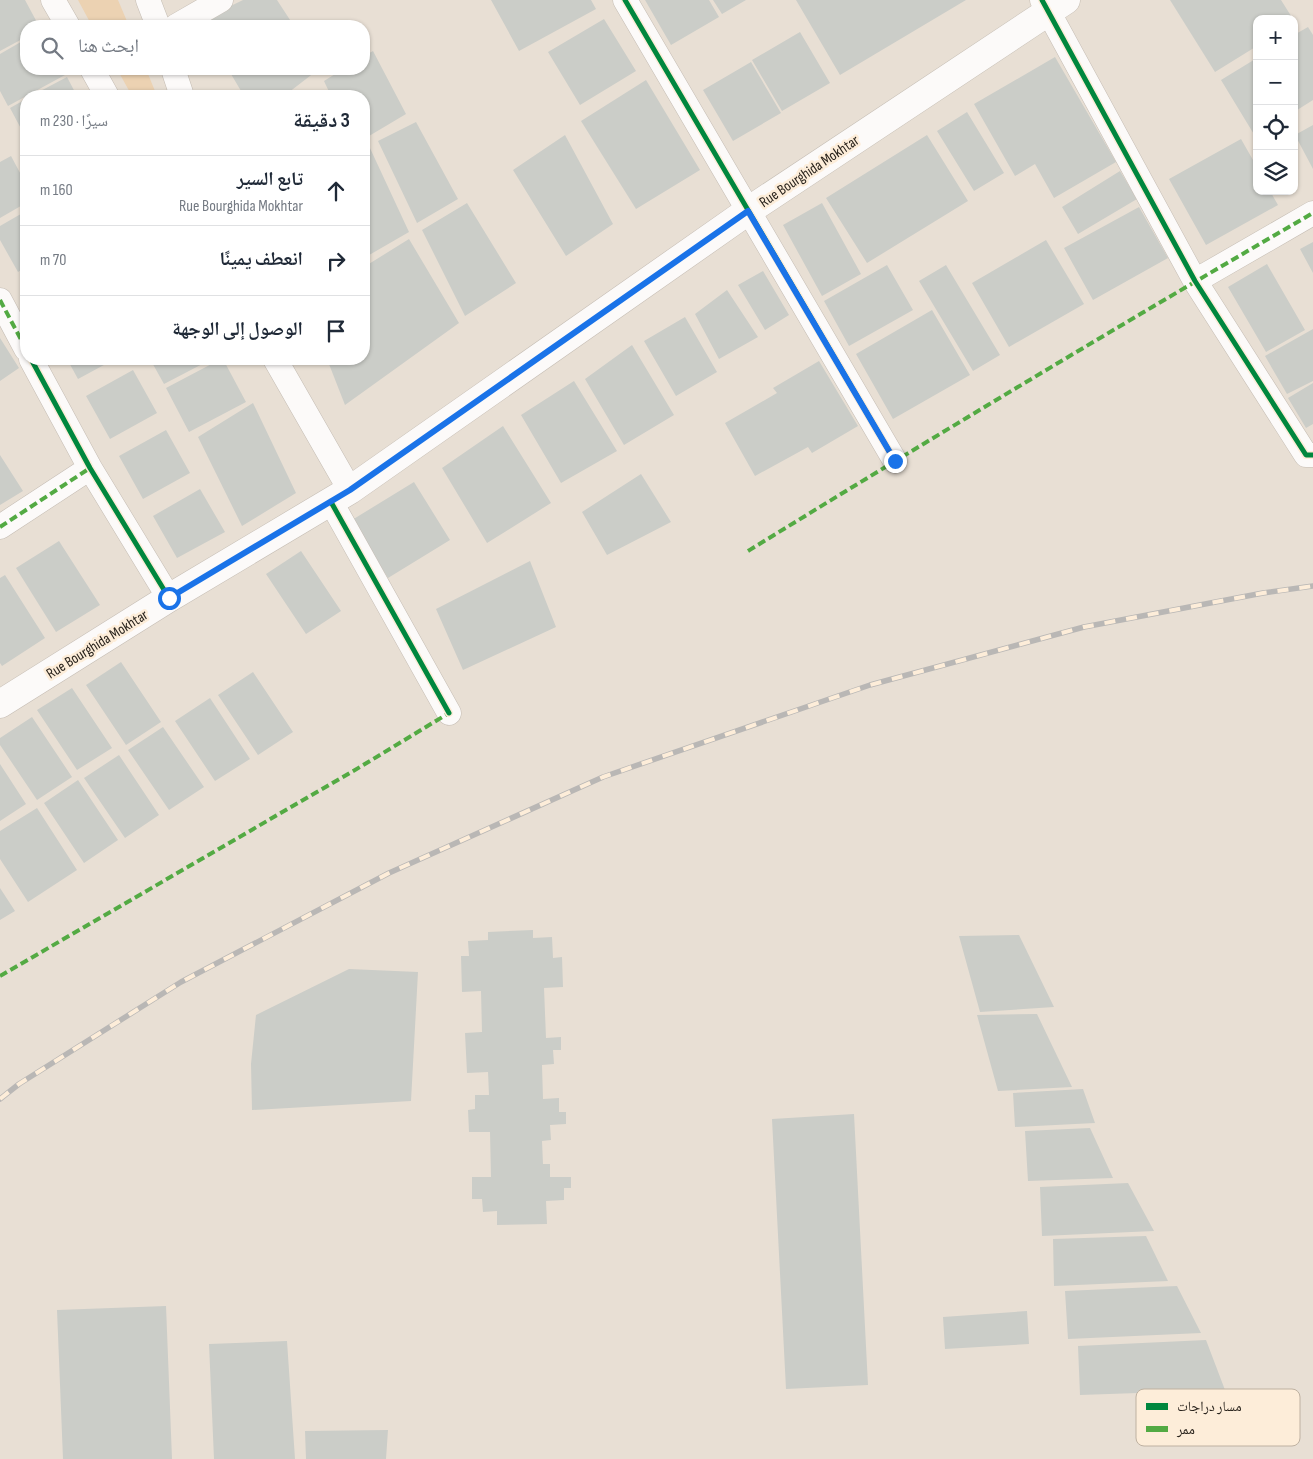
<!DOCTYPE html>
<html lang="ar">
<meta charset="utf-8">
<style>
body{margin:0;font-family:"Sofia Sans Condensed","Noto Naskh Arabic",sans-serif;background:#f6f6f7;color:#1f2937;direction:rtl}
.controls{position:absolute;right:15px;top:15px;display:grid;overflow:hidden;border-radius:10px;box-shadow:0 1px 4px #0004}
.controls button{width:45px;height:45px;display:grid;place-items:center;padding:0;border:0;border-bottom:1px solid #e0e1e3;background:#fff;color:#1f2937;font:25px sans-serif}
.stop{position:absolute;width:15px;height:15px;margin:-11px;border:4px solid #1a73e8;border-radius:50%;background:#fff}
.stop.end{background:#1a73e8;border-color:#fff;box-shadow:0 1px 5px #0008}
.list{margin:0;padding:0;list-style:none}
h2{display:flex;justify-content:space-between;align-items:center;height:65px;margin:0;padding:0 20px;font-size:21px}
h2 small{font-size:16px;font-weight:400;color:#747a83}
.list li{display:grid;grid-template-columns:32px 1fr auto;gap:15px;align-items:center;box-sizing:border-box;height:70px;padding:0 20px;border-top:1px solid #e0e1e3}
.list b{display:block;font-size:19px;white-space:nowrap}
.list p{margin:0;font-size:16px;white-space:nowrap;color:#747a83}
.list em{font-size:16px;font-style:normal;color:#747a83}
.icon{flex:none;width:28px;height:28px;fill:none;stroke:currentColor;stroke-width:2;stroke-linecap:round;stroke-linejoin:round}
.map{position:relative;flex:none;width:1313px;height:1459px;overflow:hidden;direction:ltr}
.search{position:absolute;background:#fff;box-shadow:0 1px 4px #0004;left:20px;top:20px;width:350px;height:55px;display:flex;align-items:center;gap:12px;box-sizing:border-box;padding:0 18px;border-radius:20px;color:#747a83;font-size:19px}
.panel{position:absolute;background:#fff;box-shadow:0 1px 4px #0004;left:20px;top:90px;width:350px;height:275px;border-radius:20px;direction:rtl}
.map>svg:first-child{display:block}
.green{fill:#ecd2b2}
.building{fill:#cbcdc8}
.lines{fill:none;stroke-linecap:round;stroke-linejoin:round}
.street-casing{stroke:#c4bcb3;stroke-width:25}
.secondary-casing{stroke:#c4bcb3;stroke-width:29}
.street{stroke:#fcfaf9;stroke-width:24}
.secondary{stroke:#fcfaf9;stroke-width:28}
.rail-casing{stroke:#b9b7b5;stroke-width:5.5}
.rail{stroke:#fdedd9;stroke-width:4;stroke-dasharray:11;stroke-linecap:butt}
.quiet{stroke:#53aa43;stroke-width:4;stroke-dasharray:8 4;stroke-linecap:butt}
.cycleway-casing{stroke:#fdedd9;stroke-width:8}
.cycleway{stroke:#00873e;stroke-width:5}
.route{stroke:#1a73e8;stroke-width:6}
.labels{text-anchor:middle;stroke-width:5;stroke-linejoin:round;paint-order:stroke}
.street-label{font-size:15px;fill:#2a241d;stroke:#fdedd9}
.key{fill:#fdedd9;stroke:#beb1a1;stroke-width:1}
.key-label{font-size:14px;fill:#2a241d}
</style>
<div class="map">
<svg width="1313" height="1459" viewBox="0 0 1313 1459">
<rect width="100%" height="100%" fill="#e8dfd4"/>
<path class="green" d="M78 0H118L129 26H92Z
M117 69H146L157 96H132Z"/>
<path class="building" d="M0 0H25L39 26H26V37L0 51Z
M243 0H277L294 26H203L200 21Z
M491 0H591L596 9 519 51Z
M645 0H709L719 17 671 45Z
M713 0H746L722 14Z
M796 0H966L840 75Z
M1170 0H1281L1293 19H1257V46L1215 72Z
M604 19 636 71 580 105 548 52Z
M1308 27 1313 35V100L1294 112V35Z
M800 32 830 83 782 111 752 60Z
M26 39V69H62L65 75 8 106 0 91V54Z
M373 51 406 114 364 139V96H331L324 81 343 69H364V56Z
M1055 57 1116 162 1054 198 1035 164 1015 176 974 104Z
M1257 58V134L1255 136 1221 80Z
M751 62 781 113 733 141 703 90Z
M228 69H319L284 96H244Z
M67 77 77 96H31Z
M646 80 700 170 636 209 581 121Z
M26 99V138L10 108Z
M967 112 1004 173 974 191 937 131Z
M416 122 458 199 417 223 378 141Z
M1313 125V169L1295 135Z
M565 135 613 224 566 256 513 170Z
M927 135 968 201 867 263 826 198Z
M1241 139 1257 167V191H1270L1278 205 1206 245 1169 179Z
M369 146 409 232 364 258V149Z
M11 156 26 184V203L0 218V162Z
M1120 171 1137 199 1078 234 1062 207Z
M467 203 516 283 465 316 422 230Z
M822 203 861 274 822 296 783 225Z
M1139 207 1168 258 1093 300 1064 248Z
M26 211V267L18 272 0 240V226Z
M409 239 459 323 345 405 327 359H364V267Z
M1046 240 1084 304 1009 347 972 283Z
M1313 242V273L1300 249Z
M1267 264 1305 330 1266 352 1228 287Z
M887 265 913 310 849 346 824 301Z
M946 265 1000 355 973 371 919 281Z
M763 271 789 315 765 330 738 285Z
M727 290 758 337 719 359 695 314Z
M932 310 970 375 893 419 856 354Z
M685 317 717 372 676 396 644 341Z
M1313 329V381L1287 394 1265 356Z
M0 338 19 368 0 381Z
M632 345 674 415 624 445 585 379Z
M67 359H115L78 379Z
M150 359H212L164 384Z
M221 359H223L246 402 189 432 166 388Z
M819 361 858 426 812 453 808 447 755 476 725 423 777 393 773 388Z
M133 370 157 413 110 439 86 396Z
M574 381 617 451 561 483 521 415Z
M1313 383V424L1306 428 1288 398Z
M253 403 296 493 242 526 198 437Z
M503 426 551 503 487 543 442 468Z
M166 430 190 473 143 499 119 456Z
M0 455 23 491 0 505Z
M641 474 671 522 607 555 582 512Z
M414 482 450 540 388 578 352 520Z
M200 489 225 532 177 558 153 516Z
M59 541 100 605 56 632 16 568Z
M301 551 341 611 306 634 266 574Z
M530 561 556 627 463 670 436 609Z
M5 575 45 638 2 666 0 663V578Z
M121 662 161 722 126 745 86 685Z
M253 672 293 732 258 755 218 695Z
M72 688 112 748 77 770 37 710Z
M210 698 250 759 215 781 175 721Z
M32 717 72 777 37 800 0 745V738Z
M163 727 204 787 169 810 128 750Z
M119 755 159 815 125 838 84 778Z
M0 764 26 804 0 821Z
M78 780 118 840 84 863 44 803Z
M37 808 77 870 28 902 0 859V831Z
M0 888 15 911 0 920Z
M533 930V938L552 937 553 958 562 957 563 987 544 988 546 1038 561 1037V1050H553L554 1064 542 1065 543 1099 559 1098V1112H566V1124L550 1125 551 1140 542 1141 543 1164H550V1177H571V1188H564V1200L546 1201 547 1224 497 1225V1211L483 1212 482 1199H472V1177H491L490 1132H469L468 1110 475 1109V1095H489L488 1072 467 1073 465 1033 482 1032 481 991 462 992 461 956H469L468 941 488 940V932Z
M1019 935 1054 1007 980 1012 959 936Z
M349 969 418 972 411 1101 252 1110 251 1064 256 1015Z
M1037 1014 1072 1087 998 1091 977 1015Z
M1083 1089 1095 1123 1015 1127 1013 1093Z
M854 1114 868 1385 786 1389 772 1119Z
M1090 1128 1113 1178 1028 1181 1025 1131Z
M1128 1183 1154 1231 1042 1236 1040 1187Z
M1146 1236 1168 1281 1054 1286 1053 1239Z
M1177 1286 1201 1333 1068 1339 1065 1291Z
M166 1306 172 1459H63L57 1310Z
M1027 1311 1029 1344 945 1349 943 1317Z
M1206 1340 1225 1390 1080 1395 1078 1346Z
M287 1341 295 1459H214L209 1344Z
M388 1430 386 1459H306L305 1431Z"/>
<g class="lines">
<defs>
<path id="street" d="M53 0 68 26
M148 0 158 26
M625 0 895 461
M1042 0 1195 281 1306 455H1313
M176 26 221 0
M92 69 107 96
M173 69 182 96
M1195 281 1313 213
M0 300 26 349
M31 359 90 468 169 598
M275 359 350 490
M331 502 449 713
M0 527 90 468"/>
<path id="secondary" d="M0 704 169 598 350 490 748 211 1066 0"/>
</defs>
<use href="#street" class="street-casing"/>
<use href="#secondary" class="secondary-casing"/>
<use href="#street" class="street"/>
<use href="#secondary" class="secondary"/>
<defs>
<path id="rail" d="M0 1099 19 1084 181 982 389 873 603 777 870 685 1084 627 1263 593 1313 586"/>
</defs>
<use href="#rail" class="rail-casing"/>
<use href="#rail" class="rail"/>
<path class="quiet" d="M0 300 26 349
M0 527 90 468
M748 551C935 436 1123 323 1313 213
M0 976 360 767 449 713 447 709"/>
<defs>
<path id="cycleway" d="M625 0 895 461
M1042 0 1195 281 1306 455H1313
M31 359 90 468 169 598
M331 502 449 713"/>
</defs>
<use href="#cycleway" class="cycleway-casing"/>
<use href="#cycleway" class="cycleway"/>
</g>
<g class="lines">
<path class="route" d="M169 598 350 490 748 211 895 461"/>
</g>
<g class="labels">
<g class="street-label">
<text transform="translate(809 171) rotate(-34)" y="5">Rue Bourghida Mokhtar</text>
<text transform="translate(97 644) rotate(-32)" y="5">Rue Bourghida Mokhtar</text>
</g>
</g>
<rect x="1136" y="1389" width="164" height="57" rx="8" class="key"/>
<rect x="1146" y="1403" width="22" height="7" fill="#00873e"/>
<rect x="1146" y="1426" width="22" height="6" fill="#53aa43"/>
<g class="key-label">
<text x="1177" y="1411">مسار دراجات</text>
<text x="1177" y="1434">ممر</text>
</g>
</svg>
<div class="controls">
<button>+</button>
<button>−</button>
<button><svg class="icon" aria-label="locate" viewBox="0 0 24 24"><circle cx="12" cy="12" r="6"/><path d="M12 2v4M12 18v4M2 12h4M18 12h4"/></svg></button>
<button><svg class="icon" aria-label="layers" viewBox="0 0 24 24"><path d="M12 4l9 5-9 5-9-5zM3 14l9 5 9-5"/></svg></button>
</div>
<div class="stop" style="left:169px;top:598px"></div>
<div class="stop end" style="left:895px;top:461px"></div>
<div class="search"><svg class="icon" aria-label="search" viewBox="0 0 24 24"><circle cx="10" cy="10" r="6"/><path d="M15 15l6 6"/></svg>ابحث هنا</div>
<section class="panel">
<h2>3 دقيقة<small>سيرًا · 230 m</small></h2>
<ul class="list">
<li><svg class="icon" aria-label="ahead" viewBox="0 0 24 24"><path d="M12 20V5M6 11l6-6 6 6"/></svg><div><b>تابع السير</b><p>Rue Bourghida Mokhtar</p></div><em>160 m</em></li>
<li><svg class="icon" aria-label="right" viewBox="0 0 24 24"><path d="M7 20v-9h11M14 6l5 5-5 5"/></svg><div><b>انعطف يمينًا</b></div><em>70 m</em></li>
<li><svg class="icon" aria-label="arrive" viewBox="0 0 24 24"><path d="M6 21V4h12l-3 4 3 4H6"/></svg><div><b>الوصول إلى الوجهة</b></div></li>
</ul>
</section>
</div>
